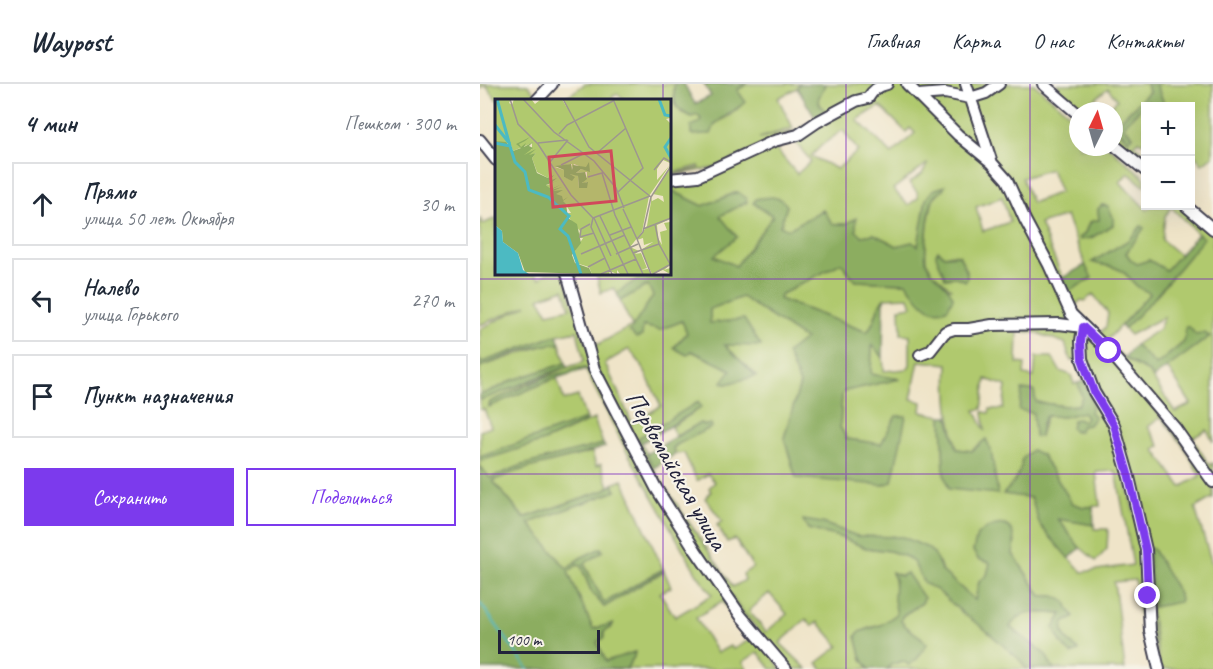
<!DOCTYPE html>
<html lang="ru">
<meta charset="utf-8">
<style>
body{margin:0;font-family:Caveat,sans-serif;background:#f2f2f3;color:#1f2937}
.controls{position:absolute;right:18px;top:18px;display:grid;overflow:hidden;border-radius:0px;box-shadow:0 6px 24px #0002}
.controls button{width:54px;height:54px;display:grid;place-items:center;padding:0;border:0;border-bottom:2px solid #e0e1e3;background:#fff;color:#1f2937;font:30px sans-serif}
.compass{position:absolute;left:589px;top:18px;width:54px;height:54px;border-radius:50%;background:#fff;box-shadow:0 6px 24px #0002;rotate:5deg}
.scale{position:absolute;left:18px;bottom:15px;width:102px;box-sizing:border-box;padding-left:6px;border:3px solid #22223b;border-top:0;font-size:16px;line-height:21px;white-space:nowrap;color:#22223b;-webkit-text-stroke:4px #f7f3e8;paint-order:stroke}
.stop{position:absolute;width:18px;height:18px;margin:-14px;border:4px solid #7c3aed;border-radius:50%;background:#fff}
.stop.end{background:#7c3aed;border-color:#fff;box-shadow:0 2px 6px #0008}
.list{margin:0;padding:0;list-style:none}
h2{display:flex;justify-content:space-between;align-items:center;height:78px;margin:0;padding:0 24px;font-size:26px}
h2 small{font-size:20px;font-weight:400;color:#747a83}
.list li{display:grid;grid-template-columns:39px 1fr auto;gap:18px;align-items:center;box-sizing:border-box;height:84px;margin:0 12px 12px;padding:0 12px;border:2px solid #e0e1e3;border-radius:0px}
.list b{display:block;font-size:22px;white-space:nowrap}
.list p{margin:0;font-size:20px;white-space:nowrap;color:#747a83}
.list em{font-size:20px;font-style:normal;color:#747a83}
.actions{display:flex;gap:12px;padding:18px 24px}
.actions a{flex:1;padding:14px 0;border:2px solid #7c3aed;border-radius:0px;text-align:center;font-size:21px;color:#7c3aed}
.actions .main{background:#7c3aed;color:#fff}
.icon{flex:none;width:33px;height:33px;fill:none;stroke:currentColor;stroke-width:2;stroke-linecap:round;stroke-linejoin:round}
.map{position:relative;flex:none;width:733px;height:585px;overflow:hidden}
header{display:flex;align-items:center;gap:36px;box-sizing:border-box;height:84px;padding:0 30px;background:#fff;border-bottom:2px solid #e0e1e3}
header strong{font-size:28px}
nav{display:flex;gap:33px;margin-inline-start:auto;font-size:21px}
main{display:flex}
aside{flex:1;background:#fff}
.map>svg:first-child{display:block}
.green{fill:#b0c96e;stroke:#697654;stroke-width:1.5;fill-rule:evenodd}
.forest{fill:#8cad61;stroke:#57684e;stroke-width:1.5}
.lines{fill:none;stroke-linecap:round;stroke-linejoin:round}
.stream{stroke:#4cbac2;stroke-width:2}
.minor-casing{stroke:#413f50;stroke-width:14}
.minor{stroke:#fff;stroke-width:10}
.route{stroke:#7c3aed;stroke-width:8}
.grid{fill:none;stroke:#7b2cbf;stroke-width:1.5;stroke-opacity:0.55}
.labels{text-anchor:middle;stroke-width:4.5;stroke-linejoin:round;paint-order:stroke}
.street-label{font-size:26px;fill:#22223b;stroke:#f7f3e8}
.inset-river{fill:none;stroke:#4cbac2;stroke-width:3}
.inset-road{fill:none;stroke:#9d9690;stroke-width:1.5}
.view{fill:#d1495b;fill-opacity:0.15;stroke:#d1495b;stroke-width:3}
.inset-edge{fill:none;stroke:#22223b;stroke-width:3}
</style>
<header>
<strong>Waypost</strong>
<nav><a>Главная</a><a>Карта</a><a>О нас</a><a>Контакты</a></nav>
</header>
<main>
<aside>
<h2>4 мин<small>Пешком · 300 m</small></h2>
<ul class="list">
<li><svg class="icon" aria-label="ahead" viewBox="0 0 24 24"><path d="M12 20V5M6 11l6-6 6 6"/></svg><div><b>Прямо</b><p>улица 50 лет Октября</p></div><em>30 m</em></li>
<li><svg class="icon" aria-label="left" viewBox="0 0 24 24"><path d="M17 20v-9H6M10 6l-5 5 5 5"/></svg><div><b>Налево</b><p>улица Горького</p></div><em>270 m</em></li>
<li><svg class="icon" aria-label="arrive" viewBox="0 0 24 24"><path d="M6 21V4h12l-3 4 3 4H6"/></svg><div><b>Пункт назначения</b></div></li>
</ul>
<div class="actions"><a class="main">Сохранить</a><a>Поделиться</a></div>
</aside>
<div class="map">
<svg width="733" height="585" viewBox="0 0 733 585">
<rect width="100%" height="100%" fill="#f7f3e8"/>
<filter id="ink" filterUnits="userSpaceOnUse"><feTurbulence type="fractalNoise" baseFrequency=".0167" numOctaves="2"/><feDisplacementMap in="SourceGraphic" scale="12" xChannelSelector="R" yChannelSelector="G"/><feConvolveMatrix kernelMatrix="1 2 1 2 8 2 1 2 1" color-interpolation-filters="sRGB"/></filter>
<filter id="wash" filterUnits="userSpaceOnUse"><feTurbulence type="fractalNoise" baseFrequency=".008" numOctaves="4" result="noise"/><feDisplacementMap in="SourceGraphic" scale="24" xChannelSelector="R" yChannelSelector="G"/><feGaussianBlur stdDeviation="1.35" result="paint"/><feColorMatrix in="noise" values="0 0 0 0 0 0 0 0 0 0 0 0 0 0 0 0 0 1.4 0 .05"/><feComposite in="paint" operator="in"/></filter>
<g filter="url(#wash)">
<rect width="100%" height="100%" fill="#efe4c8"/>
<path class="green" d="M0 0H47L56 10 54 16H17L6 1 0 5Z
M105 0H194V20L202 29 217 31 222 35 215 51 249 32 263 20 257 6 267 0H319L317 4 298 14 313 44 279 54 315 47 346 29C332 12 340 16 345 0H554L598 37V63H629L665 94V103L648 89 640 98 667 126 672 122H699L733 150V358L727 346 712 354 729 381 733 379V394L601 239 517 88 593 236 632 346 664 466 677 585H671V583L660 535 655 496 634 498 645 585H573L566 571 530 543C542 523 561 530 583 530L577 538V551L594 561C586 556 579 548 584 538L592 535 574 512H561L533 470 535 458 511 479 507 491 499 498 495 517 462 487 459 478 413 452 400 454 377 452 342 439 329 445 360 453 386 464 410 467 427 473 434 479 444 499 457 506 485 531 501 542 540 575 547 585H408L410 581 423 577 429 581 442 554 423 541 421 537 422 532 442 519 444 514 438 508 430 494 412 489C417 501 414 516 417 530L401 541 389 544 376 552 382 575 389 585H342L337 579 359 562 338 538 332 542 326 535 300 559 327 585H311L258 522 188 420 116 282 92 189 107 240 117 261 152 242 140 217 168 200 173 212 150 248 163 242 180 246 202 237 207 249 194 263 211 267 252 286 246 300 276 291 244 261H281L230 239V225L262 213 326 256 307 269 320 300 304 354 403 401 416 332 401 360 367 355 360 343 362 310 365 307 418 295 391 290 392 260 403 273 404 287 427 285 430 281V251L421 250 420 224 432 222 429 213 404 214C395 224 397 236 387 248L299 215 300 211 361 178 376 197 426 199 470 204 453 189 445 175 448 139 453 115 464 103 453 106 446 115 438 163 432 158 417 162 394 150 382 152 366 140H353L342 126 308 146 300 143 307 122 274 119 294 132 257 183 252 182 234 172 240 132 267 118 257 108 223 122 189 105V96L219 93 338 37 234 84 189 92 220 84 219 82 189 90V16H145L138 10 133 12 132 16H91L88 12ZM400 22 426 48 430 44 435 49 412 70 377 36ZM363 46 378 67 357 85 331 72 342 61ZM314 57 331 77 317 90 296 65ZM448 79 442 90 429 99 437 108 438 114 428 121 413 105ZM571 85 580 108 552 119 542 94ZM522 113 530 138 503 147 496 123ZM622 121 633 141 611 154 600 153 604 151 609 138 619 136 618 125ZM691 123 723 155 675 213 644 245 650 251 684 233 679 245 655 261 676 281 704 258 709 243 716 251 729 253 687 283 711 320 695 328 669 288 653 280 636 267 626 257 671 209C667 207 661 205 657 202 651 197 649 191 640 186 631 181 622 182 612 178L649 156 663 145 646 169 651 176 657 180 669 176 686 187 700 171 682 156 685 133ZM586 132 611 195 588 207 560 140ZM472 170 479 171 487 187 486 196 476 193 465 194 461 180 464 172ZM613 210 628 229 626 243 619 250 595 222 601 216 605 217ZM538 247 557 249 585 259 591 277 595 276 612 320 602 342 606 334 604 329C595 328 590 333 582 333 576 333 572 331 566 332L560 352 554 334V314L555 318 585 322 598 321 602 313 598 299 594 300 591 291 580 287 572 273H556L554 293 544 291 545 280 537 279ZM149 265 161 280 181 322 152 339 125 279ZM439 277 468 280C466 311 469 335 477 365L491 367 506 355 464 390 462 332 441 328 442 318 431 315ZM506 295 526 302 523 325H510L509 329 503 328 505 347 495 326 502 325ZM219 325 191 343 196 352 220 339 225 341 193 364 195 370 204 369 217 397 228 390 235 398 229 404 231 408 225 414 242 437 237 441 247 458 255 455 273 483 263 490 265 496 253 503 177 391 159 354ZM562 371 592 419 603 423 620 422 616 388 636 387 653 481 602 488 560 441 551 413 524 410 535 398 541 385ZM289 509 307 530 286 548 269 527Z
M577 0H667L669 8 634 42V27H626L637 16 628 4 609 20 616 27H601L581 9Z
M676 0H733V72L722 80 711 67 713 61 711 59 710 22H685Z
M668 17 673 22H666L665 56 663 59 658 57 654 61 665 70V80L634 54V43L649 56 643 42Z
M0 134 3 140 16 134V189H54L59 195 67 189H84L103 252 159 378 301 585H291L278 568 263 578 267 585H146L154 573V568L126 578 117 558 124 548 132 543 133 540 113 545 88 488 97 481 101 482 111 507 124 523 184 487 191 503 180 509 195 533 232 511 217 490 146 366 104 283 56 297 10 318 9 322 77 294 84 316 98 312 106 335 0 373V347L11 343 4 325 0 326V316C34 306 66 289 101 279L104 276 97 247 77 251 0 279V245L47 221 0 241ZM84 205 90 224 68 229 59 214ZM242 517 270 556 253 565 250 562 237 569 216 534Z
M116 189H167L137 209 134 204 121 209Z
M607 255H612L684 335 733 401V415L732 414 715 424 733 483V531L731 535 733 536V585H680L650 390 613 300 604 259ZM681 333 705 364 720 392 701 403 674 365 680 362 668 343Z
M68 260H80L86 279 30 297 22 302 0 311V283Z
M114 335 123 360 43 381 10 394 0 382V377L64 357Z
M112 368 116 382 121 380 129 402 125 406 44 434 12 396 44 385Z
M143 396 183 485 124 519 104 479 123 467 100 474 87 485 48 439 136 407 133 400Z
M578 434 614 441V445H628L627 465 616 477 595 459Z"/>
<path class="forest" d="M194 0H204L215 20 231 12 224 0H267L257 6 265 17 263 20 235 40 231 50C224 49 217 52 211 50V42L219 39 221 35 217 31 212 33C193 25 194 19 194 0Z
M319 0H345C341 15 331 13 347 29L336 35 317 4Z
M667 0H676L685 22H673L668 17 643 42 653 52 648 56 634 42 669 8Z
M465 102 463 106C459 108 455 110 453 115 449 123 443 172 447 180 453 193 468 199 473 213L468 224C448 235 437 212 426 199L376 197 361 179 300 211 299 215 387 248C398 236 395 224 404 214L403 273 392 261 391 290 420 295 365 307 362 310 360 343 367 355 401 360 416 332H426L412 398 403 401 316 394 304 354 320 300 307 269 325 255 262 213 230 225V239L264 235 281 262 245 261 276 292 246 300 242 298 251 286 212 267 207 271 194 264 207 249 202 237 180 246 163 242 162 252 156 254 150 247 173 212 168 201 140 217 137 209 167 189H189V105L223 122 258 108 266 114 267 118 240 132 257 153 234 172 256 182 293 132 273 119 276 115C288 113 300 110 307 122L300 142 309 145 343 126 353 140H366L376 134V147L382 152 394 150 417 162 432 158 438 162 446 115 453 106Z
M622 121 628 122 633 133V141L611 154 600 156 599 153 604 151C609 142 608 136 619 136L618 125Z
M661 142 664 144 646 169 651 176 657 180 669 176 686 186 718 150 724 154 675 213 644 245 641 242 670 209C666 207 660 205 657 202 651 197 648 190 640 186 630 180 622 182 612 178L649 156Z
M458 166 464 172 479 171C482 179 490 188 486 197L476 193 465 194C463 185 457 178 456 170Z
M605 181 612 194 588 208 582 194Z
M706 243H709L716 251 724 249 730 252 673 294 669 288 644 274 655 261 676 281 704 258Z
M77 251 80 260C52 260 25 273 0 283V279Z
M86 279 88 283C57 291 30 307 0 316V311L22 302 30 297Z
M104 283 107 285 70 296 9 323 10 318 66 293Z
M604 297 613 320 610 328 615 333 609 341 602 342 599 347H593L591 344 593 336 598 335 603 338 606 334 603 329C595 328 590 333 582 333 576 333 572 331 566 332L562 339 560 352 555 353 553 329 539 326 542 306H554L556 318 585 322 598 321 602 313 598 299Z
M218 318 221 323 219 325 161 359 158 354Z
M462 332H468L477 365 492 367 506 355 511 366 518 410 469 405 464 390Z
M106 335 107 337 64 357 0 377V373Z
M220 339 225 341 231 340 232 343 196 361 193 364 195 370 174 384 166 370Z
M123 360 125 363C88 376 48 380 13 397L44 434 125 406 133 400 136 407 49 439 87 485 100 474 121 464 123 467 104 480 124 519 183 485 184 487 124 523 111 507 101 482 97 481 88 488 113 545 134 539 124 548V554L117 558 126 577 155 568 154 573 146 585H0V382L10 394 43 381Z
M552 366 562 371 592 419 603 423H613L614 441 578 435 600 464 589 475 560 441 551 414 523 410C534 399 541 390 542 375Z
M323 436 342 439 377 452 423 453 448 464 454 470 462 487 495 516 499 498 507 491 510 479 498 475 493 467 497 451C521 433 539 438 533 470L561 512H574L586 518 589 526 594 532 592 535 584 538C578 552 591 558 599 567L591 570C582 562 578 555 574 544L582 530C562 529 541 523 530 543L566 571 573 585H547L539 575 501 542 485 531 457 506 444 499 434 479 427 473 410 467 386 464 360 453 328 445Z
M668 464 673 465 699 510 700 518 673 523Z
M412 488 421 492 427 489 444 514 442 519 422 532 421 537C428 547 440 550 447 560L437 575 429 581 423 577 410 581 408 585H389L382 575 376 552 379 548 401 541 417 530 414 516 415 496Z"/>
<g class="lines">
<path class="stream" d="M0 519 48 585"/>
</g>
</g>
<g filter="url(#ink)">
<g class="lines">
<defs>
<path id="minor" d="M427 0 478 51 512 79 527 96 545 136 569 181 591 230 629 267 695 344 733 398
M486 0 512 79
M563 0 598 30
M438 11 465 9 490 14 506 9 519 0
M57 16 72 0
M0 56 16 76
M634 61 666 87
M189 95 218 92 294 57 318 51 337 38 376 17 388 14C393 6 398 2 407 0
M706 122 733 145
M87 189 114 285 176 404 216 467 261 532 306 585
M440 271 450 267 465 248 474 245H489L512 241 579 240 603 243 601 257 602 275 614 308 634 341 649 393 666 466 670 547 679 585"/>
</defs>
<use href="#minor" class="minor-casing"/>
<use href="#minor" class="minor"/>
</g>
</g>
<g class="lines" filter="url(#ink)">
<path class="route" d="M629 267 603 243 601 257 602 275 614 308 634 341 649 393 666 466 668 512"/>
</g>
<path class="grid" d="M183 0V16M366 0V585M550 0V585M183 189V585M0 195H733M0 390H733"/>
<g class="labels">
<g class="street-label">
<text transform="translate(197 386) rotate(60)" y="9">Первомайская улица</text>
</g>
</g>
<g transform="translate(15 15)">
<rect width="176" height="176" fill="#efe4c8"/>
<path d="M0 0H16L14 4 17 6 19 0H36L40 5 45 1 39 0H67L72 9 68 0H175V19L171 20 175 24V64L168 61 162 70V81L175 66 154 97 147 133 135 148 144 152 140 155 146 154 152 169 146 171 153 170 156 175H125L122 171V175L115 172 114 175H97L94 168 81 164 78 155 88 139H83L85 132 75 120 73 114H76L71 106 51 86 56 85 53 79 42 73 37 59 41 54 31 58 28 54 37 50V44L18 52 7 22 14 45 0 42ZM77 65 76 71 79 65 96 72 86 70 81 74 92 73V79L87 82 88 85 92 83V89H84L83 77 78 74 75 75 79 78 77 81 69 78V71L60 68ZM175 68V120L162 126 163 139 167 146 165 133 172 131 169 124 175 123V166L169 171 175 169V175L168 171 157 175 146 151 158 143 149 146 148 139 142 141 152 127 157 97V102L163 99 169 103 168 97 158 95Z" fill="#b0c96e" fill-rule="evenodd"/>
<path d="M35 38 30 42 24 45 26 48 31 44 29 48 38 43 34 47 38 49 29 56 41 50 34 56 41 54 37 59 42 74 53 79 59 76 54 82 62 79 56 84 65 81 51 86 56 90 65 86 56 91 67 88 58 92 68 91 61 95 67 97 68 101 73 98 68 102 65 99 71 105 73 119 82 125 86 144 77 156 80 164 94 169 97 175 30 173 23 154 8 143 7 132 0 126V42L11 43 18 52 26 49 21 45ZM94 63 95 73 86 70 81 74 90 73 92 80 87 84 93 83 92 89H84L83 77 75 75 80 78 77 82 69 78V71L60 67 76 65 77 71 78 66 91 68Z" fill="#8cad61"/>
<path d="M0 126 7 132 8 143 23 154 28 171 34 175H0Z" fill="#4cbac2"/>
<path class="inset-river" d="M2 0 15 47M164 0 170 16 176 17M0 26 15 45M176 39 170 48 176 59M0 44 15 47 20 63 30 73 34 91 53 98 74 117 65 130 73 137 86 175"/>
<path class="inset-road" d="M15 0 23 25 43 45 76 96 98 119 96 128 117 175M28 0 59 33 99 62 121 89 129 109M68 0 94 48 156 98M118 0 148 69 123 93M64 35 72 26 118 2M43 44 72 41M102 54 131 29M55 63 73 41M66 66 90 54M159 71 169 59 176 63M93 78 107 74 120 116 148 175M128 110 142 140M105 117 133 175M98 119 155 97M99 119 116 157M95 125 86 130 85 138 99 134M160 125 164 145 175 165M148 130 176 119M115 136 136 128M138 154 164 145M86 155 130 136M121 155 143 145M93 168 110 159M106 175 141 160M156 175 142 140 148 133 156 98 176 67M158 175 176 165"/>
<path class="view" d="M116 52 121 102 58 108 54 58Z"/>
<rect width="176" height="176" class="inset-edge"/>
</g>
</svg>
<div class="controls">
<button>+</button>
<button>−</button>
</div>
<svg class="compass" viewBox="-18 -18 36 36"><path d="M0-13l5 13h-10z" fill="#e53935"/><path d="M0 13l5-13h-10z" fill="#747a83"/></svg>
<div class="scale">100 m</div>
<div class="stop" style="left:629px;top:267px"></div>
<div class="stop end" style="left:668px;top:512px"></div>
</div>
</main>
